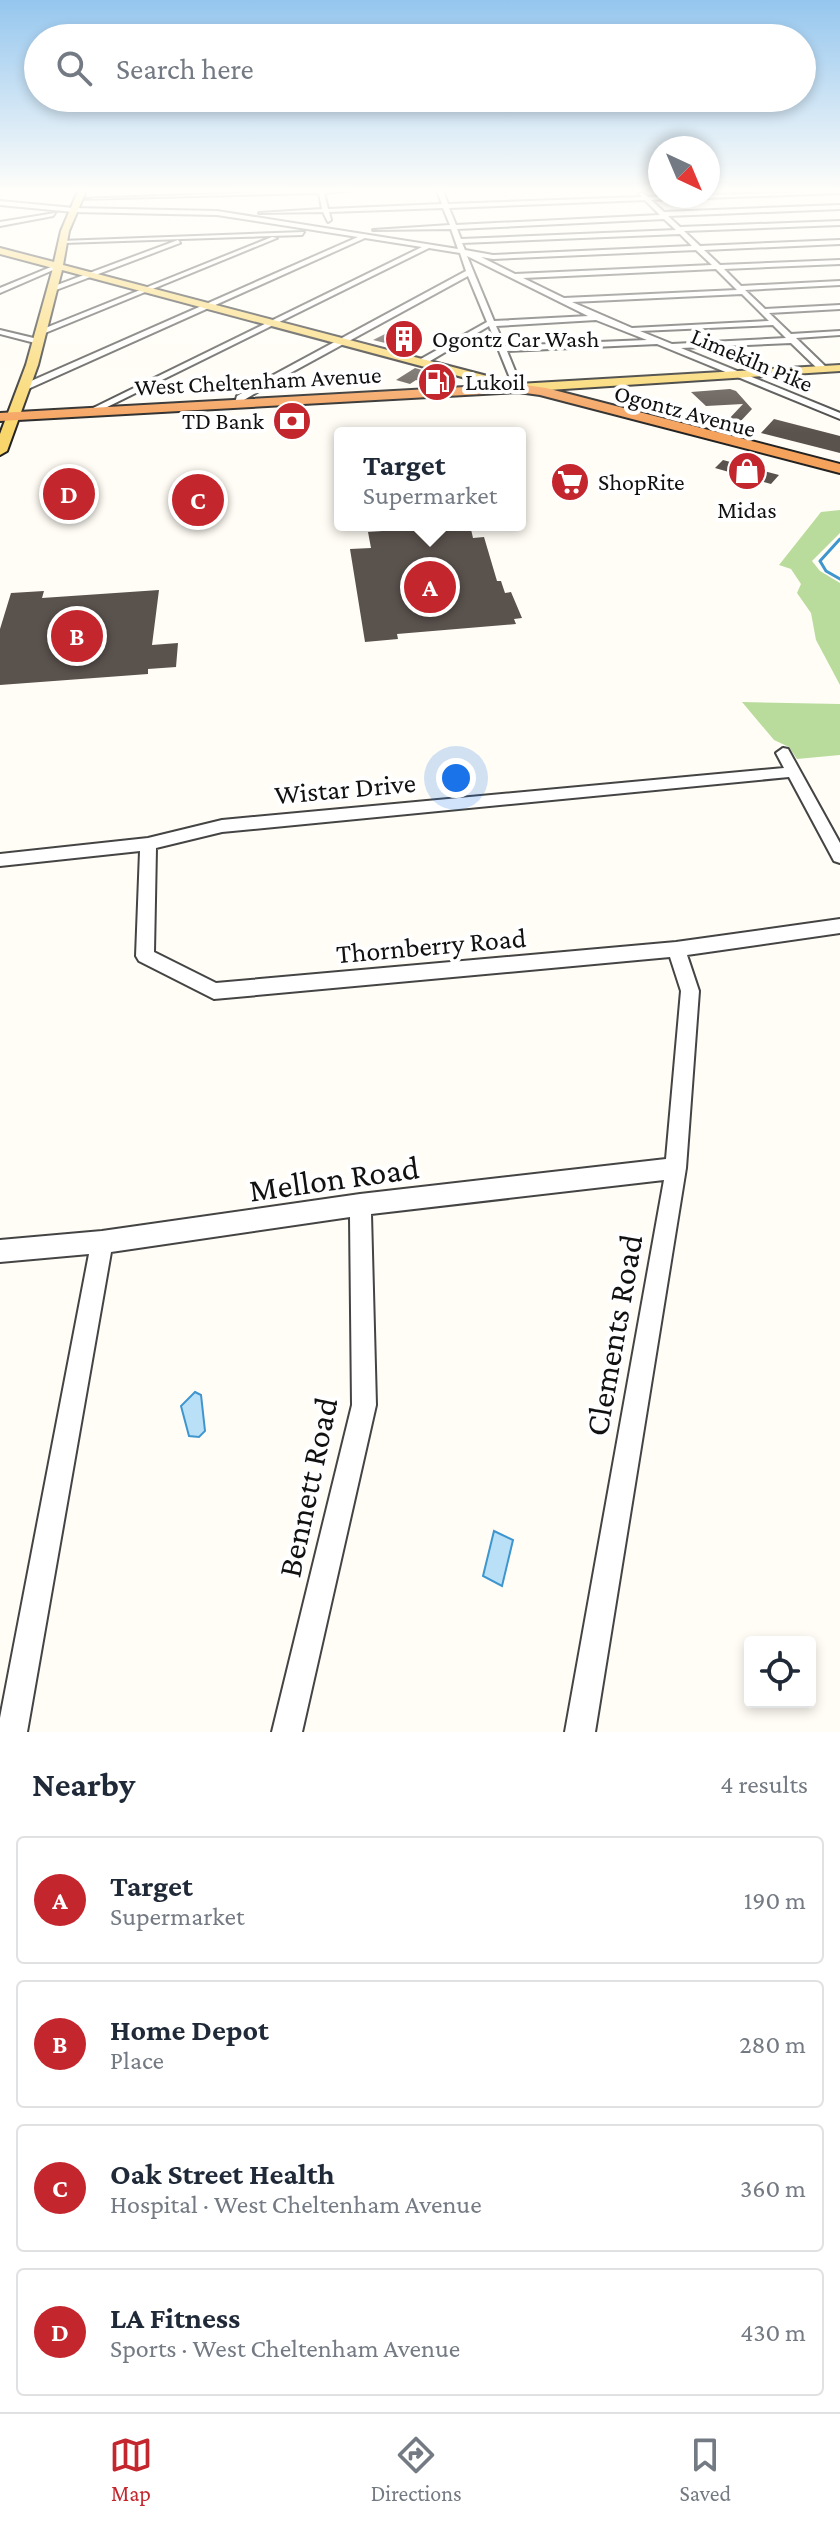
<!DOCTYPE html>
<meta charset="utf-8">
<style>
body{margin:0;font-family:"Crimson Pro",serif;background:#f6f6f7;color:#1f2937}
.controls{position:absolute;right:24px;bottom:24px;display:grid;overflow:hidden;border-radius:8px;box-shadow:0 4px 12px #0003}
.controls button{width:72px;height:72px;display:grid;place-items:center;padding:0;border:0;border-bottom:2px solid #e0e1e3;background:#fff;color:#1f2937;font:40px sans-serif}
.compass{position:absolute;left:648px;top:136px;width:72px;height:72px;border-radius:50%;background:#fff;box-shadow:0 4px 12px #0003;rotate:136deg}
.you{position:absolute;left:456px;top:778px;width:28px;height:28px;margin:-20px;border:6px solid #fff;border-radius:50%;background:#1a73e8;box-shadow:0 0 0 12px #1a73e833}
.badge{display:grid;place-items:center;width:52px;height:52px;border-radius:50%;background:#c4262e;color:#fff;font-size:26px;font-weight:700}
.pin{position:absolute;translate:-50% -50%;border:4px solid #fff;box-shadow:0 2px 8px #0006}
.popup{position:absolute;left:334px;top:427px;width:192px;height:104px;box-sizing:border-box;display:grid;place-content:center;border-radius:8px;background:#fff;filter:drop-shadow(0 2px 6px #0005);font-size:26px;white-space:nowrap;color:#747a83}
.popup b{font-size:30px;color:#1f2937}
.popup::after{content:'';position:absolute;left:50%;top:100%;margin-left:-16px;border:16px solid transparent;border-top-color:#fff}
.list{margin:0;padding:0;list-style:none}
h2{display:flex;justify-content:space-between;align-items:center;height:104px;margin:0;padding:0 32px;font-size:34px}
h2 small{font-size:26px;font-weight:400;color:#747a83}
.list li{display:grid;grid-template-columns:52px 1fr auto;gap:24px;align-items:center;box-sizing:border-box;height:128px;margin:0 16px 16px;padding:0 16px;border:2px solid #e0e1e3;border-radius:8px}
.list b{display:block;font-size:30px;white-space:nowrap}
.list p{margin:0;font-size:26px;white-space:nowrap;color:#747a83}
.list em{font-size:26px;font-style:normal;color:#747a83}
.icon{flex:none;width:44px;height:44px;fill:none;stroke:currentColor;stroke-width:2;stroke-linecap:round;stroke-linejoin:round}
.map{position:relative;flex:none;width:840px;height:1732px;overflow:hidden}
.search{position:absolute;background:#fff;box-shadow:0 4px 12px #0003;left:24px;right:24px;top:24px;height:88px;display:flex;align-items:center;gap:20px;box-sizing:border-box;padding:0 28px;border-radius:44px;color:#747a83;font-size:30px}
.sheet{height:680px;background:#fff}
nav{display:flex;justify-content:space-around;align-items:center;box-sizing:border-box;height:112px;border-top:2px solid #e0e1e3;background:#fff;font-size:22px;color:#747a83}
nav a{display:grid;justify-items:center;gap:4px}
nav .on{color:#c4262e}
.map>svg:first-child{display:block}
.forest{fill:#b9dc9c}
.water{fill:#b9e0f7;stroke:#3f96cf;stroke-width:2}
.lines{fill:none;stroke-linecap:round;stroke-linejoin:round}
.stream{stroke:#3f96cf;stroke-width:3}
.building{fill:#5a524d}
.minor-casing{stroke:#444;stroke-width:4}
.major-casing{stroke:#222;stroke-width:4}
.highway-casing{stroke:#222;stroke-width:4}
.minor{fill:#fff;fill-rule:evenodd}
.major{fill:#f9d66b;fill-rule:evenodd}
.highway{fill:#f5a25d;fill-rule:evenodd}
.labels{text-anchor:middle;stroke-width:8;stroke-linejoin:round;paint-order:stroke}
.far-poi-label{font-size:24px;fill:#111;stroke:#fff;text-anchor:start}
.far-street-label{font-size:24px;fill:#111;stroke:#fff}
.street-label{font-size:28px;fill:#111;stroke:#fff}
.near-street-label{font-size:34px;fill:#111;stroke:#fff}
</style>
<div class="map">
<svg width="840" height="1732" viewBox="0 0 840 1732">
<rect width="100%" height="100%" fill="#fffdf5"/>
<path class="forest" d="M840 510V533L812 561 820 571 840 583V685L816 640 811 613 797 593 801 584 791 569 779 565 821 512Z
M742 702 840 704V755L797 759 789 747 774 740Z"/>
<path class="water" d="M195 1392 201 1395 205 1431 199 1437 189 1436 181 1406Z
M494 1531 513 1540 502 1586 483 1576Z"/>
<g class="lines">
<path class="stream" d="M840 539 820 561 826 571 840 579"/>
</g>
<path class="building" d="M389 332 423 340 409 349 373 340Z
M415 368 436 374 451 378 434 386 416 380 410 384 396 380Z
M730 389 736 391 752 409 738 424 727 421 743 404 706 406 691 392Z
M774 419 840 436V453L761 433Z
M723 460 779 475 771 484 715 468Z
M470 525 473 538 484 537 497 581H501L505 593 511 592 522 618 514 619 516 624 397 634 398 639 365 642 350 549 371 548 368 532Z
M159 590 152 645 178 643 176 667 148 669V674L0 685V629L11 593 44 591 42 598Z"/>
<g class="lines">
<defs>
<path id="minor" d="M302 191H346L324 193 328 209 442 204 437 191H443L448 204 642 197 639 194 642 192 648 197 840 191V193L651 200 664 212 840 205V209L668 216 680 227 840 221V225L684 231 700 246 840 240V244L704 250 720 265 840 260V264L724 269 741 286 840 281V285L745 290 765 309 840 305V309L769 313 791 334 840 331V335L796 338 826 367V371H820L791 343 681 348 840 413V419L657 344 507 351 522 388 518 391 514 388 489 326 425 364H419V360L487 322 468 276 272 383 244 400 240 406H234L237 396 266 379 466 271 460 253 429 248 93 414 85 412 422 247 365 238 28 389H22V385L358 237 217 215 74 212 0 205V201L74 208 217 211 458 249 451 229 373 230 450 225 443 208 329 212 331 220 328 222 323 212 259 213 322 209 319 193 76 199ZM645 200 660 215 456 225 449 208ZM664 219 676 230 461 239 457 229ZM680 234 692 246 493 255 465 250 462 243ZM696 250 712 265 515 274 481 257 493 259ZM467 256 588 316H589L494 321ZM716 269 737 290 564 298 523 278ZM742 294 769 321 632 328 572 302ZM596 320 647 340 505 346 496 326ZM773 325 786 338 672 344 640 331Z
M55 213 53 216 0 226V222Z
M304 232 302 235 64 243 61 241Z
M272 237 277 238 45 333 38 331Z
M178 240 180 243 56 290 49 288Z
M58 264 60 267 0 293V288Z
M0 330 42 340 43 342 39 344 0 334Z
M783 748 788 749 840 843V863L834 861 789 777 222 832 156 848 154 952 216 983 676 942 840 919V933L687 955 699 991 686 1168 595 1732H565L664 1180 371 1214 376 1405 302 1732H272L352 1405 350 1217 111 1252 27 1732H0V1718L89 1254 0 1262V1240L102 1231 360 1194 666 1159 681 991 670 957 214 999 139 961 136 956 140 851 0 866V854L148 838 222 820 784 768 776 753Z"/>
<path id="major" d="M78 191H86L69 231 63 265 518 384 840 365V371L518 392 62 270 38 365 7 451 0 455V434L26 365 53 268 0 254V248L54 262 61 231Z"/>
<path id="highway" d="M518 384 546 388 840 464V473L540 395 518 392 0 421V413Z"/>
</defs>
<use href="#minor" class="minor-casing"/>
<use href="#major" class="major-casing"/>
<use href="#highway" class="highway-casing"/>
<use href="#minor" class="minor"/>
<use href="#major" class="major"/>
<use href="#highway" class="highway"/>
</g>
<linearGradient id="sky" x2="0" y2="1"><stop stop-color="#95c6ee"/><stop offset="0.44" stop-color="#fffefa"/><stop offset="1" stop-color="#fffefa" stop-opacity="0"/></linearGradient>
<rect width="840" height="433" fill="url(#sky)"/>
<defs>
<symbol id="building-disc" viewBox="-11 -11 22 22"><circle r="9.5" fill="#c4262e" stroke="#fff"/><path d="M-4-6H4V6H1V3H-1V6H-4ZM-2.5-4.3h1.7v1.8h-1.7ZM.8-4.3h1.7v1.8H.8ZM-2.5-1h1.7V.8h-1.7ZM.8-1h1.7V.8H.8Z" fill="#fff"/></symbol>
<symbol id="fuel-disc" viewBox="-11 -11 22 22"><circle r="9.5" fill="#c4262e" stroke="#fff"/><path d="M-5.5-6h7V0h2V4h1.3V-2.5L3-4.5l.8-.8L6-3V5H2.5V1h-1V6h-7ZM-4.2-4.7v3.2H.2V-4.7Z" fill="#fff"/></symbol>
<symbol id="bank-disc" viewBox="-11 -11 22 22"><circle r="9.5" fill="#c4262e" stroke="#fff"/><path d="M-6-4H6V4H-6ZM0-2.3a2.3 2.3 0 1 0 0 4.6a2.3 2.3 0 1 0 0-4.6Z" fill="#fff"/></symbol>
<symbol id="shop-disc" viewBox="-11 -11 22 22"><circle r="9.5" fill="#c4262e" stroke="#fff"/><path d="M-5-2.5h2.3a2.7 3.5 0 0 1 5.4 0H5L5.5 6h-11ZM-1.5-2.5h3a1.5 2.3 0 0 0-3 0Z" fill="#fff"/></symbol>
<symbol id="supermarket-disc" viewBox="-11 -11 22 22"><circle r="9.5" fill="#c4262e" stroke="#fff"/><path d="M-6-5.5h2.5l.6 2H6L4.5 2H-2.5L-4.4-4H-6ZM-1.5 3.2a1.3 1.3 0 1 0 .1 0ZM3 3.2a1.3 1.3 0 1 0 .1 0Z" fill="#fff"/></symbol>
</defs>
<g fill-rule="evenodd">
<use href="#building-disc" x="382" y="317" width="44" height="44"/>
<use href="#fuel-disc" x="415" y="360" width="44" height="44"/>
<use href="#bank-disc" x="270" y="399" width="44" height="44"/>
<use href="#shop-disc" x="725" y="449" width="44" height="44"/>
<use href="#supermarket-disc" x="548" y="460" width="44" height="44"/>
</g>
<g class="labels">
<g class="far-poi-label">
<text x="432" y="347">Ogontz Car Wash</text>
<text x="465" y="390">Lukoil</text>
<text x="264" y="429" text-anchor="end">TD Bank</text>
<text x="598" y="490">ShopRite</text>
<text x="747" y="518" text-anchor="middle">Midas</text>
</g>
<g class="far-street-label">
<text transform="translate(752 360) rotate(23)" y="8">Limekiln Pike</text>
<text transform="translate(258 381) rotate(-3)" y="8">West Cheltenham Avenue</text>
<text transform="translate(685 411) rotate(15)" y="8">Ogontz Avenue</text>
</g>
<g class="street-label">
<text transform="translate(345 788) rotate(-5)" y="10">Wistar Drive</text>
<text transform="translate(431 945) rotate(-5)" y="10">Thornberry Road</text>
</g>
<g class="near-street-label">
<text transform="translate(334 1178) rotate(-8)" y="12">Mellon Road</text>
<text transform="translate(613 1335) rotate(-80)" y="12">Clements Road</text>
<text transform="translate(307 1487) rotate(-78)" y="12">Bennett Road</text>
</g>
</g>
</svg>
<div class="controls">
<button><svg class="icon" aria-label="locate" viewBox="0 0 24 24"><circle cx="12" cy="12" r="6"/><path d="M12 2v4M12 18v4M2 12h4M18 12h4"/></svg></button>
</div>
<svg class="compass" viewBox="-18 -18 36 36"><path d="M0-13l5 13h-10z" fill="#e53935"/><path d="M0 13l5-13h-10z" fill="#747a83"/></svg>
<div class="you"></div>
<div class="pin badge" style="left:430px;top:587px">A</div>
<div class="popup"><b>Target</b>Supermarket</div>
<div class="pin badge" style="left:77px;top:636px">B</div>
<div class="pin badge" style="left:198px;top:500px">C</div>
<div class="pin badge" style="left:69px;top:494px">D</div>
<div class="search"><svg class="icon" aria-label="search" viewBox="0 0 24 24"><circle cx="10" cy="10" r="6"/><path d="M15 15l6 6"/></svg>Search here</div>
</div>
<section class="sheet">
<h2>Nearby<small>4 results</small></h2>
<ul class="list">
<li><span class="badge">A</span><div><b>Target</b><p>Supermarket</p></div><em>190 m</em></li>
<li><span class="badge">B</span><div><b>Home Depot</b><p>Place</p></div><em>280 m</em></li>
<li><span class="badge">C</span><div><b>Oak Street Health</b><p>Hospital · West Cheltenham Avenue</p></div><em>360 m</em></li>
<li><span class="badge">D</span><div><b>LA Fitness</b><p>Sports · West Cheltenham Avenue</p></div><em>430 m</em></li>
</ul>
</section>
<nav>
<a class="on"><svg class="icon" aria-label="map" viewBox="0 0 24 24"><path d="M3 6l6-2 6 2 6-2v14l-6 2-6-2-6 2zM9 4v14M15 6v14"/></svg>Map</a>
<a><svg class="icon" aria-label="directions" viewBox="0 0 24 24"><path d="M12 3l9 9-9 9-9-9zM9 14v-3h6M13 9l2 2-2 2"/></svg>Directions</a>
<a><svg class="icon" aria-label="saved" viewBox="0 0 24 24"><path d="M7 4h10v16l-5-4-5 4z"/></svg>Saved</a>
</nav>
